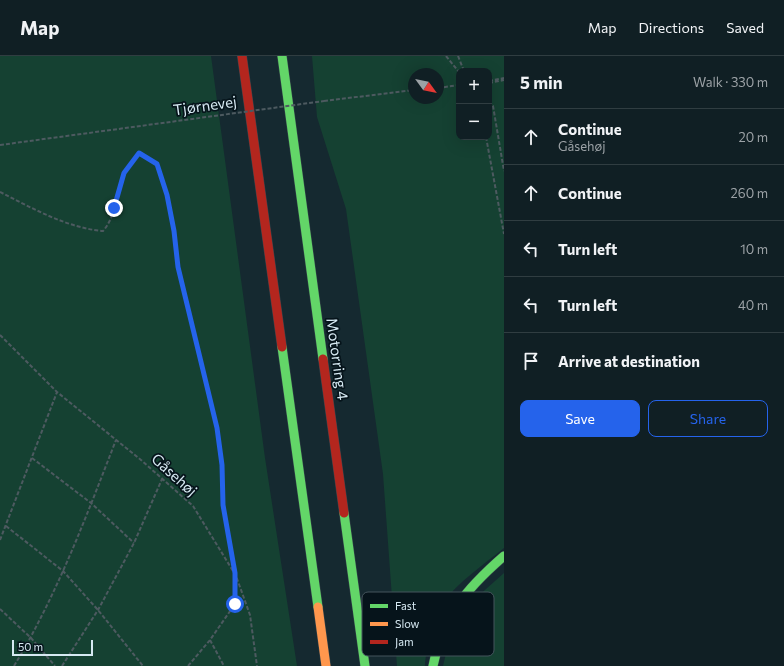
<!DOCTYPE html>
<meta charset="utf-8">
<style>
body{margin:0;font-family:Commissioner,sans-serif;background:#1e2c31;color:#f1f3f6}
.controls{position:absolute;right:12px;top:12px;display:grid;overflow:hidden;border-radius:8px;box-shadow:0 4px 16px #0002}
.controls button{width:36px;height:36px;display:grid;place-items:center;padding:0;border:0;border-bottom:1px solid #303d41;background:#101f24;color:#f1f3f6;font:20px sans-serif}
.compass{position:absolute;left:408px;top:12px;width:36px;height:36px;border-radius:50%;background:#101f24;box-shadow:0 4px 16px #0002;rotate:123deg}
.scale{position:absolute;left:12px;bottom:10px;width:81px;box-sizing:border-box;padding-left:4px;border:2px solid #d6e9f2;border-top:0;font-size:11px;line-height:14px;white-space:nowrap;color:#d6e9f2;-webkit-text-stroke:3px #06141b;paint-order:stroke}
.stop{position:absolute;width:12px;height:12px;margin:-9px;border:3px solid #2563eb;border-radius:50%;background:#fff}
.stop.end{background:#2563eb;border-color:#fff;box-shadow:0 1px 4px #0008}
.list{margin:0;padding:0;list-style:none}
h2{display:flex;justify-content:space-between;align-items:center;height:52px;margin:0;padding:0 16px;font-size:17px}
h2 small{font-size:13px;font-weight:400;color:#9ca2a6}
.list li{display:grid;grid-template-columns:26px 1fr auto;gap:12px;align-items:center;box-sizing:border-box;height:56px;padding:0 16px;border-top:1px solid #303d41}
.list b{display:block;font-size:15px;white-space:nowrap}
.list p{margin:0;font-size:13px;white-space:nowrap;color:#9ca2a6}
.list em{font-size:13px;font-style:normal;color:#9ca2a6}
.actions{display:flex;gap:8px;padding:12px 16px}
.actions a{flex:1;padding:9px 0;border:1px solid #2563eb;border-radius:8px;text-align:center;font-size:14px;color:#2563eb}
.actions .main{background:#2563eb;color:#fff}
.icon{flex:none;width:22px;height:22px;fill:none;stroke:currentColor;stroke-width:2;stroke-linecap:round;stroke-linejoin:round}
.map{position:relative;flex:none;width:504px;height:610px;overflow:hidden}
header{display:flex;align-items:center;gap:24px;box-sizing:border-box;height:56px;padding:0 20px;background:#101f24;border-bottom:1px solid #303d41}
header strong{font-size:19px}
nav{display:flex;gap:22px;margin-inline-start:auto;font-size:14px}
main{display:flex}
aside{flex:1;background:#101f24}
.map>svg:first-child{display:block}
.green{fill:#154132;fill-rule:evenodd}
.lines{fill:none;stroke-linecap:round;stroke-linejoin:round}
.fast-casing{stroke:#37454c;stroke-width:10}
.slow-casing{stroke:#37454c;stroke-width:10}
.jam-casing{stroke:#37454c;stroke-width:10}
.path{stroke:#4d5a60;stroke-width:2;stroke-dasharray:4 2;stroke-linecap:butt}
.fast{stroke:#63d668;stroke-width:9}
.slow{stroke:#ff974d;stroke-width:9}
.jam{stroke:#b3261e;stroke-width:9}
.path-bridge{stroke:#4d5a60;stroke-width:2;stroke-dasharray:4 2;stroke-linecap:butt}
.route{stroke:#2563eb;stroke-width:5}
.labels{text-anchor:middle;stroke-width:3.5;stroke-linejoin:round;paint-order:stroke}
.street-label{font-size:15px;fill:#d6e9f2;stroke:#06141b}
.key{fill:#06141b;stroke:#44545c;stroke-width:1}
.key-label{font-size:11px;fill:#d6e9f2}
</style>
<header>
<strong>Map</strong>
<nav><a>Map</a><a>Directions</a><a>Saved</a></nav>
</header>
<main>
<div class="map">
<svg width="504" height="610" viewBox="0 0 504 610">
<rect width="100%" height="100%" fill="#152930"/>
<path class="green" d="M0 0H211L265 402 297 610H0Z
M312 0H504V492C483 509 458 526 442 548 435 557 425 598 425 610H397L383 418 346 153 317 61ZM459 15H489V81H459ZM414 18H438V42H414Z
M504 517V610H443L451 576 467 550Z"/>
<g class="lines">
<defs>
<path id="fast" d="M282 0 323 303
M282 291 318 551
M344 457 365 610
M433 610C443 560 466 533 504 500"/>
<path id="slow" d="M318 551 326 610"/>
<path id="jam" d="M242 0 282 291
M323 303 344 457"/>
</defs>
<use href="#fast" class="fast-casing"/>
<use href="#slow" class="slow-casing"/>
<use href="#jam" class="jam-casing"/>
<path class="path" d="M446 0 459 16
M458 0 464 15
M489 25 504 22
M489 27 504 24
M438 32 459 29
M324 45 414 34
M489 45 493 50 504 115
M486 81 504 178
M0 89 214 60
M0 136C32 152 67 172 103 175 117 159 116 136 123 118 126 111 134 104 139 97L157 108 167 139 174 175 178 211 217 372 222 409 223 449 230 493 235 517 250 559 257 610
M0 279 57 336 141 404 193 450 233 515
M32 402 91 447 134 487
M6 470 63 515 98 554 143 610
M0 484 57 336
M0 553 31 582 55 610
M210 584 224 610
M14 610C57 539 86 461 116 384
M62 610 98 554 134 487 162 423
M188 610 210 584 235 548V519"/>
<use href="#fast" class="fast"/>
<use href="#slow" class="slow"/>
<use href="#jam" class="jam"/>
<path class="path-bridge" d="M214 60 324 45"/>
</g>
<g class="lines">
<path class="route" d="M114 152 124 117 139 97 157 108 167 139 174 175 178 211 217 372 222 409 223 449 235 517V548"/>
</g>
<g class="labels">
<g class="street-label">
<text transform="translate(205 50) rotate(-8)" y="5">Tjørnevej</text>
<text transform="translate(337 303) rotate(82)" y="5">Motorring 4</text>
<text transform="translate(174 419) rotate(42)" y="5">Gåsehøj</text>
</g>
</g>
<rect x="362" y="536" width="132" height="64" rx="6" class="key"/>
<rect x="370" y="548" width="18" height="4" fill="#63d668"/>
<rect x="370" y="566" width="18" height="4" fill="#ff974d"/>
<rect x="370" y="584" width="18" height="4" fill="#b3261e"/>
<g class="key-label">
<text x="395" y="554">Fast</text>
<text x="395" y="572">Slow</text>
<text x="395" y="590">Jam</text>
</g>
</svg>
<div class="controls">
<button>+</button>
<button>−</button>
</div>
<svg class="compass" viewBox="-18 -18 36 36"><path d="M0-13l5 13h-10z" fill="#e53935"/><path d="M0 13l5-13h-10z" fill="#9ca2a6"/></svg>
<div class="scale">50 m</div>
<div class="stop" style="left:235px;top:548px"></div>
<div class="stop end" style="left:114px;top:152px"></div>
</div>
<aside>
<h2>5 min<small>Walk · 330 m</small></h2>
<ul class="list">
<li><svg class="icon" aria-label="ahead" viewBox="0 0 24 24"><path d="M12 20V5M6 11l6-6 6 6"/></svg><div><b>Continue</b><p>Gåsehøj</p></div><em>20 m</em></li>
<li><svg class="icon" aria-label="ahead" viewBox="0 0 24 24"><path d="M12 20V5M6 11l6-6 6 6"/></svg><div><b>Continue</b></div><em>260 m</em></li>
<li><svg class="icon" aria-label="left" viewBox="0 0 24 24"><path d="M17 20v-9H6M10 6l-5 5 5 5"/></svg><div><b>Turn left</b></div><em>10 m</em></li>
<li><svg class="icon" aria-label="left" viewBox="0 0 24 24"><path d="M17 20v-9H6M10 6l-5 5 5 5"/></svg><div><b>Turn left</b></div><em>40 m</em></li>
<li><svg class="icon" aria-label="arrive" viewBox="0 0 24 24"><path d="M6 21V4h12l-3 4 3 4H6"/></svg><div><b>Arrive at destination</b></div></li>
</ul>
<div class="actions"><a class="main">Save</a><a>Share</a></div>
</aside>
</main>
